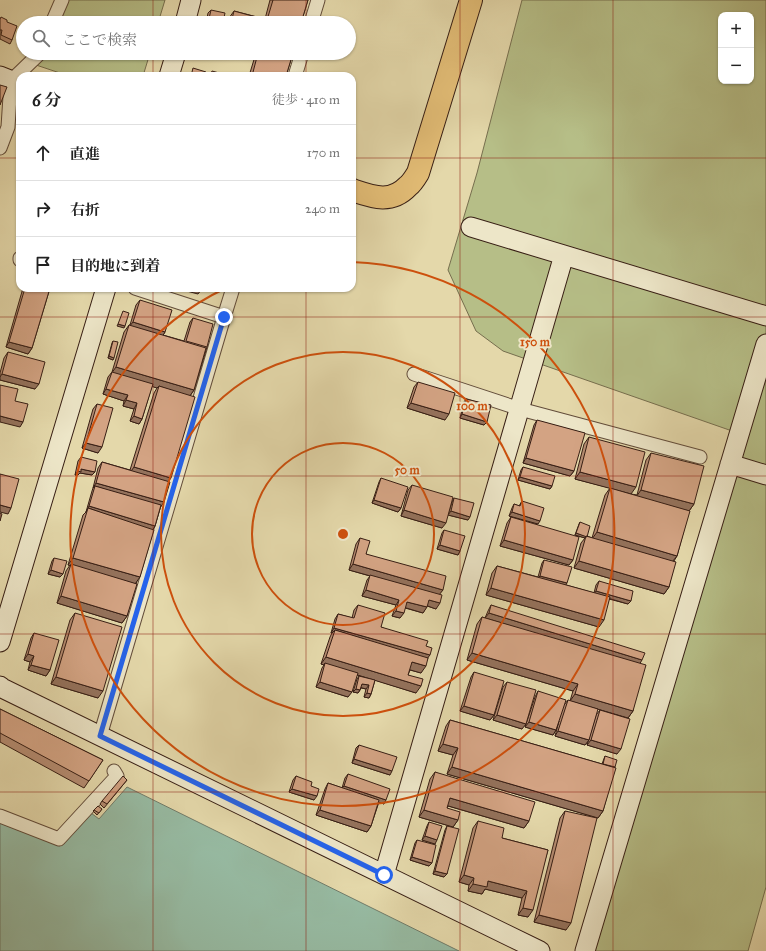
<!DOCTYPE html>
<html lang="ja">
<meta charset="utf-8">
<style>
body{margin:0;font-family:"IM FELL Great Primer","Noto Serif JP",serif;background:#f6f6f6;color:#222}
.controls{position:absolute;right:12px;top:12px;display:grid;overflow:hidden;border-radius:8px;box-shadow:0 1px 3px #0004}
.controls button{width:36px;height:36px;display:grid;place-items:center;padding:0;border:0;border-bottom:1px solid #e0e0e0;background:#fff;color:#222;font:20px sans-serif}
.stop{position:absolute;width:12px;height:12px;margin:-9px;border:3px solid #2563eb;border-radius:50%;background:#fff}
.stop.end{background:#2563eb;border-color:#fff;box-shadow:0 1px 4px #0008}
.list{margin:0;padding:0;list-style:none}
h2{display:flex;justify-content:space-between;align-items:center;height:52px;margin:0;padding:0 16px;font-size:17px}
h2 small{font-size:13px;font-weight:400;color:#767676}
.list li{display:grid;grid-template-columns:26px 1fr auto;gap:12px;align-items:center;box-sizing:border-box;height:56px;padding:0 16px;border-top:1px solid #e0e0e0}
.list b{display:block;font-size:15px;white-space:nowrap}
.list em{font-size:13px;font-style:normal;color:#767676}
.icon{flex:none;width:22px;height:22px;fill:none;stroke:currentColor;stroke-width:2;stroke-linecap:round;stroke-linejoin:round}
.map{position:relative;flex:none;width:766px;height:951px;overflow:hidden}
.search{position:absolute;background:#fff;box-shadow:0 1px 3px #0004;left:16px;top:16px;width:340px;height:44px;display:flex;align-items:center;gap:10px;box-sizing:border-box;padding:0 14px;border-radius:22px;color:#767676;font-size:15px}
.panel{position:absolute;background:#fff;box-shadow:0 1px 3px #0004;left:16px;top:72px;width:340px;height:220px;border-radius:12px}
.map>svg:first-child{display:block}
.green{fill:#b6be87;stroke:#766e4e;fill-rule:evenodd}
.water{fill:#97bba3;stroke:#717c6a}
.lines{fill:none;stroke-linecap:round;stroke-linejoin:round}
.street-casing{stroke:#624c3a;stroke-width:15}
.secondary-casing{stroke:#371e14;stroke-width:21}
.highway-casing{stroke:#371e14;stroke-width:24}
.street{stroke:#ede6c8;stroke-width:13}
.secondary{stroke:#ede6c8;stroke-width:19}
.highway{stroke:#e2bc75;stroke-width:22}
.wall{fill:#b58c71;stroke:#371e14}
.shaded-wall{fill:#94725c;stroke:#371e14}
.building{fill:#d3a383;stroke:#371e14}
.route{stroke:#2563eb;stroke-width:5}
.grid{fill:none;stroke:#8f2418;stroke-width:1;stroke-opacity:0.55}
.ring{fill:none;stroke:#cd500d;stroke-width:2}
.centre{fill:#cd500d;stroke:#ede6c8;stroke-width:2}
.ring-label{font-size:12px;text-anchor:middle;font-weight:bold;fill:#cd500d;stroke:#ede6c8;stroke-width:4;stroke-linejoin:round;paint-order:stroke}
</style>
<div class="map">
<svg width="766" height="951" viewBox="0 0 766 951">
<rect width="100%" height="100%" fill="#e4d8aa"/>
<filter id="stains"><feTurbulence type="fractalNoise" baseFrequency=".005" numOctaves="4"/><feColorMatrix values="0 0 0 0 .2 0 0 0 0 .09 0 0 0 0 .02 0 0 0 .5 -.17"/></filter>
<radialGradient id="worn" r=".72"><stop offset=".6" stop-color="#630" stop-opacity="0"/><stop offset="1" stop-color="#630" stop-opacity=".3"/></radialGradient>
<path class="green" d="M65 0H165L158 23H55Z
M522 0H766V887L748 951H585L735 432 503 351 476 331 448 270 477 173ZM721 15H751V81H721Z
M41 53H150L143 76H69L36 65Z"/>
<path class="water" d="M127 787 459 951H0V823L60 846 91 813 99 819Z"/>
<g class="lines">
<defs>
<path id="street" d="M52 23 62 0
M311 23 318 0
M295 76 302 53
M0 148 8 127 11 81 40 53
M20 258V260
M135 288 224 317
M414 374 520 409 700 457
M100 736 224 317 233 288
M0 816 59 839 117 776 114 771"/>
<path id="secondary" d="M185 23 191 0
M0 76 20 84
M169 76 176 53
M471 227 766 316
M730 464 766 475
M0 642 106 288
M0 686 2 688 540 951
M384 875 564 255
M585 951 766 344"/>
<path id="highway" d="M352 190C373 197 391 204 408 186 412 183 415 178 418 173L471 0"/>
</defs>
<use href="#street" class="street-casing"/>
<use href="#secondary" class="secondary-casing"/>
<use href="#highway" class="highway-casing"/>
<use href="#street" class="street"/>
<use href="#secondary" class="secondary"/>
<use href="#highway" class="highway"/>
</g>
<path class="wall" d="M270 0H308L301 23H228L229 18 234 11 265 19Z
M211 10 223 23H206L208 13Z
M0 18 12 40 10 44 0 39Z
M256 53H293L286 76H249Z
M23 288H50L32 348 28 354 6 347Z
M140 300 165 332 163 335 184 341 190 322 193 318 207 347 194 390 190 396 168 481 155 526 153 529 136 584 127 616 122 623 57 603 66 571 70 565H68L83 515 86 512 92 491 93 488 98 468 102 462 130 470 154 393 157 388 152 386 142 419 139 424 130 421 134 409 123 406 124 401 103 394 108 377 112 372 124 332 129 325H130L136 305Z
M113 341V360L108 358 112 343Z
M8 352 35 389 0 380V373L4 358Z
M418 382 445 420 407 408 414 387Z
M466 399 484 425 460 418 464 402Z
M97 404 98 453 82 448 93 409Z
M537 420 574 471 570 476 523 463 534 425Z
M589 437 631 494 637 495 646 460 651 453 694 504 689 511 677 556 674 561 669 587 664 594 574 568 581 543 585 538 575 535 579 524 580 522 587 536 592 538 605 495 610 488 575 479 584 444Z
M81 457 95 472 92 475 80 473 78 475H75L78 461Z
M523 467 552 486 550 489 518 480 521 470Z
M381 478 401 508 398 512 372 503 379 482Z
M412 485 442 528 401 516 408 490Z
M454 498 468 520 448 515 452 502Z
M522 501 538 524 509 516 512 508 514 504 519 506Z
M511 517 573 560 569 565 500 546 507 523Z
M444 530 460 551 458 555 437 549 442 533Z
M360 538 366 554 443 590 439 594 436 609 427 606 423 613 405 608 400 618 392 616 396 605 362 596 367 580 370 576 349 570 356 544Z
M54 558 60 577 48 574 52 561Z
M544 560 566 585 594 593 596 585 599 581 631 601 628 604 609 599 599 627 486 595 492 573 497 566 538 577 542 563Z
M358 605 381 627 426 646 428 658 421 673 410 670 408 675 416 693 375 680 371 694 369 698 364 697 366 689 361 688 360 690 358 693 353 692 357 679 359 676 366 677 357 675 348 697 316 687 322 668 324 665 321 664 330 637 332 633H331L335 619 338 614 352 618 354 610Z
M491 605 640 663 633 711 628 718 570 701 573 691 467 660 477 624 482 617 485 618 488 611Z
M75 613 98 698 51 684 70 620Z
M34 633 50 670 46 676 28 670 30 662 24 660 31 638Z
M474 672 494 715 490 720 460 711 471 677Z
M507 682 522 729 493 720 503 687Z
M538 691 564 705 568 700 589 740 585 745 555 736 559 721 556 730 553 735 525 727 535 697Z
M0 709 103 760 84 788 0 742Z
M600 710 617 754 587 745 596 715Z
M450 720 602 764 605 756 615 767 603 811 598 818 447 774 453 755 438 751 446 726Z
M359 745 390 775 352 763 356 748Z
M435 772 529 821 524 828 448 806 447 808 458 820 453 827 419 817 430 779Z
M348 774 384 804 379 802 371 826 367 832 316 815 325 789 328 783 342 788 345 778Z
M296 776 311 786 314 800 289 792 293 780Z
M127 780 104 808 100 804 102 801Z
M102 809 97 815 93 811 94 810Z
M565 811 566 930 534 922 560 818Z
M478 821 502 838 548 850 528 917 518 915 522 898 485 889 482 894 468 891 469 885 459 882 473 828Z
M429 822 435 844 422 840 427 826Z
M447 826V874L444 877 433 874 445 830Z
M417 840 429 866 410 860 415 843Z"/>
<path class="shaded-wall" d="M217 21 223 22V23H215Z
M197 53H210L207 57 196 54Z
M175 288H198L202 289 198 294Z
M133 322 165 332 162 337 129 327Z
M118 324 125 326 124 328 117 326Z
M9 342 32 348 28 354 6 347Z
M109 356 114 358 113 360 108 358Z
M116 367 194 390 189 397 159 386 157 388 111 374Z
M2 374 39 384 35 389 0 380V377Z
M106 389 128 395 124 401 103 394Z
M126 400 137 403 134 409 123 406Z
M411 403 449 414 445 420 407 408Z
M462 414 487 422 484 425 460 418Z
M0 416 23 422 20 427 0 422Z
M134 416 142 419 139 424 130 421Z
M86 443 102 447 98 453 82 448Z
M526 458 574 471 570 476 523 463Z
M134 467 171 478 166 485 129 474Z
M81 469 95 472 92 475 80 473 78 475H75L78 471Z
M580 472 636 487 631 494 575 479Z
M520 477 552 486 550 489 518 480Z
M96 483 164 502 160 508 95 486 93 488Z
M641 490 694 504 689 511 636 497Z
M374 500 401 508 398 512 372 503Z
M0 505 11 508 8 514 0 512Z
M89 506 155 526 152 531 88 508 86 512Z
M404 510 446 523 442 528 401 516Z
M451 511 470 517 468 520 448 515Z
M512 512 540 521 538 524 509 516Z
M597 532 677 556 672 562 592 539Z
M576 533 586 536 585 538 575 535Z
M504 540 573 560 569 565 500 546Z
M440 545 460 551 458 555 437 549Z
M73 558 140 577 135 584 68 565Z
M579 561 669 587 664 594 574 568Z
M353 564 443 590 439 595 349 570Z
M51 570 63 574 60 577 48 574Z
M540 576 567 583 565 586 537 579Z
M491 588 604 620 599 627 486 595Z
M366 590 399 600 396 605 362 596Z
M596 591 631 601 628 604 594 594Z
M61 596 127 616 122 623 57 603Z
M429 600 440 603 436 609 425 605Z
M407 602 427 607 423 613 403 607Z
M396 611 404 613 400 618 392 616Z
M489 613 642 660 639 665 485 618Z
M334 628 430 655 426 660 335 630 332 633H331Z
M472 653 578 684 573 691 467 660Z
M28 654 34 656 30 662 24 660Z
M326 657 421 686 416 693 325 665V663L324 665 321 664Z
M412 662 426 666 421 673 407 669Z
M31 665 50 670 46 676 28 670Z
M56 677 103 691 98 698 51 684Z
M320 682 352 692 348 697 316 687Z
M362 684 369 685 366 689 359 687Z
M356 689 360 690 358 693 353 692Z
M367 693 371 694 369 698 364 697Z
M575 694 633 711 628 718 570 701Z
M464 706 494 715 490 720 460 711Z
M497 715 526 724 522 729 493 720Z
M529 722 556 730 553 735 525 727Z
M558 731 589 740 585 745 555 736Z
M591 740 621 749 617 754 587 745Z
M443 744 458 748 453 755 438 751Z
M354 759 392 771 390 775 352 763Z
M452 767 603 811 598 818 447 774Z
M344 786 386 800 384 804 341 789Z
M292 789 317 796 314 800 289 792Z
M450 798 529 821 524 828 445 805Z
M320 810 371 826 367 832 316 815Z
M424 810 458 820 453 827 419 817Z
M425 836 437 840 435 844 422 840Z
M412 857 432 863 429 866 410 860Z
M435 871 447 874 444 877 433 874Z
M464 875 474 878 469 885 459 882Z
M488 881 527 891 522 898 485 889 482 894 468 891 473 884Z
M523 908 533 910 528 917 518 915Z
M539 915 571 923 566 930 534 922Z"/>
<path class="building" d="M273 0H308L301 23H231L234 11 267 20Z
M211 10 225 13 223 22 217 21 216 23H208Z
M1 17 7 20V22L17 26 12 40 1 35 2 30H0V19Z
M258 53H293L286 76H252Z
M193 68 206 72 205 76H191Z
M212 71 230 76H210Z
M0 85 7 87 0 105Z
M25 288H50L32 348 9 342Z
M140 300 172 310 165 332 133 322Z
M123 311 129 313 125 326 118 324Z
M193 318 213 324 207 347 186 341Z
M129 325 206 348 194 390 116 367Z
M113 341 118 342 114 358 109 356Z
M8 352 45 362 39 384 2 374Z
M112 372 153 384 142 419 134 416 137 403 126 400 128 395 106 389Z
M418 382 455 393 449 414 411 403Z
M0 385 18 389 15 401 28 404 23 422 0 416Z
M159 386 195 397 171 478 134 467Z
M466 399 491 405 487 422 462 414Z
M97 404 113 408 102 447 86 443Z
M537 420 585 433 574 471 526 458Z
M589 437 645 452 636 487 580 472Z
M651 453 704 466 694 504 641 490Z
M81 457 97 461 95 472 81 469V472L78 471Z
M102 462 170 482 164 502 96 483Z
M523 467 555 476 552 486 520 477Z
M0 474 19 479 11 508 0 505Z
M381 478 408 487 401 508 374 500Z
M412 485 453 497 446 523 404 510Z
M95 486 161 505 155 526 89 506Z
M610 488 690 511 677 556 597 532Z
M454 498 474 503 470 517 451 511Z
M522 501 544 508 540 521 512 512 514 504 520 506Z
M88 508 154 530 140 577 73 558Z
M0 513 2 514 0 521Z
M511 517 579 537 573 560 504 540Z
M580 522 590 526 587 537 576 533Z
M444 530 465 536 460 551 440 545Z
M586 536 676 562 669 587 579 561Z
M360 538 370 541 366 554 446 576 443 590 353 564Z
M54 558 67 561 63 574 51 570Z
M544 560 572 567 567 583 540 576Z
M71 564 137 584 127 616 61 596Z
M497 566 610 597 604 620 491 588Z
M370 575 442 595 440 603 429 600 427 607 407 602 404 613 396 611 399 600 366 590Z
M599 581 633 591 631 601 596 591Z
M358 605 385 613 381 627 428 641 426 646 432 648 430 655 334 628 338 614 354 618Z
M491 605 645 653 642 660 489 613Z
M75 613 122 627 103 691 56 677Z
M482 617 646 665 633 711 575 694 578 684 472 653Z
M335 630 428 658 426 666 412 662 408 675 423 679 421 686 326 657Z
M34 633 59 640 50 670 31 665 34 656 28 654Z
M325 663 358 673 352 692 320 682Z
M474 672 504 681 494 715 464 706Z
M359 676 375 680 371 694 367 693 369 685 362 684 360 690 356 689Z
M507 682 536 690 526 724 497 715Z
M538 691 566 700 556 730 529 722Z
M568 700 598 709 589 740 558 731Z
M0 709 103 760 89 781 0 733Z
M600 710 630 719 621 749 591 740Z
M450 720 616 768 603 811 452 767 458 748 443 744Z
M359 745 397 757 392 771 354 759Z
M605 756 617 760 615 767 603 764Z
M435 772 535 802 529 821 450 798 447 808 460 812 458 820 424 810Z
M348 774 390 789 386 800 344 786Z
M123 776 127 780 107 804 102 801Z
M296 776 312 782 311 786 319 789 317 796 292 789Z
M328 783 379 800 371 826 320 810Z
M98 806 102 809 99 813 94 810Z
M565 811 597 818 571 923 539 915Z
M478 821 504 828 502 838 548 850 533 910 523 908 527 891 488 881 487 887 473 884 474 878 464 875Z
M429 822 442 826 437 840 425 836Z
M447 826 459 829 447 874 435 871Z
M417 840 436 845 432 863 412 857Z"/>
<g class="lines">
<path class="route" d="M224 317 100 736 384 875"/>
</g>
<path class="grid" d="M153 0V23M306 0V23M460 0V951M613 0V951M153 53V76M306 53V76M0 158H20M352 158H766M153 288V951M306 288V951M0 317H766M0 476H766M0 634H766M0 792H766"/>
<g class="ring">
<circle cx="343" cy="534" r="91"/>
<circle cx="343" cy="534" r="182"/>
<path d="M352 262A272 272 0 1 1 226 288"/>
</g>
<circle cx="343" cy="534" r="6" class="centre"/>
<g class="ring-label">
<text x="535" y="346">150 m</text>
<text x="472" y="410">100 m</text>
<text x="407" y="474">50 m</text>
</g>
<rect width="100%" height="100%" filter="url(#stains)"/>
<rect width="100%" height="100%" fill="url(#worn)"/>
</svg>
<div class="controls">
<button>+</button>
<button>−</button>
</div>
<div class="stop" style="left:384px;top:875px"></div>
<div class="stop end" style="left:224px;top:317px"></div>
<div class="search"><svg class="icon" aria-label="search" viewBox="0 0 24 24"><circle cx="10" cy="10" r="6"/><path d="M15 15l6 6"/></svg>ここで検索</div>
<section class="panel">
<h2>6 分<small>徒歩 · 410 m</small></h2>
<ul class="list">
<li><svg class="icon" aria-label="ahead" viewBox="0 0 24 24"><path d="M12 20V5M6 11l6-6 6 6"/></svg><div><b>直進</b></div><em>170 m</em></li>
<li><svg class="icon" aria-label="right" viewBox="0 0 24 24"><path d="M7 20v-9h11M14 6l5 5-5 5"/></svg><div><b>右折</b></div><em>240 m</em></li>
<li><svg class="icon" aria-label="arrive" viewBox="0 0 24 24"><path d="M6 21V4h12l-3 4 3 4H6"/></svg><div><b>目的地に到着</b></div></li>
</ul>
</section>
</div>
